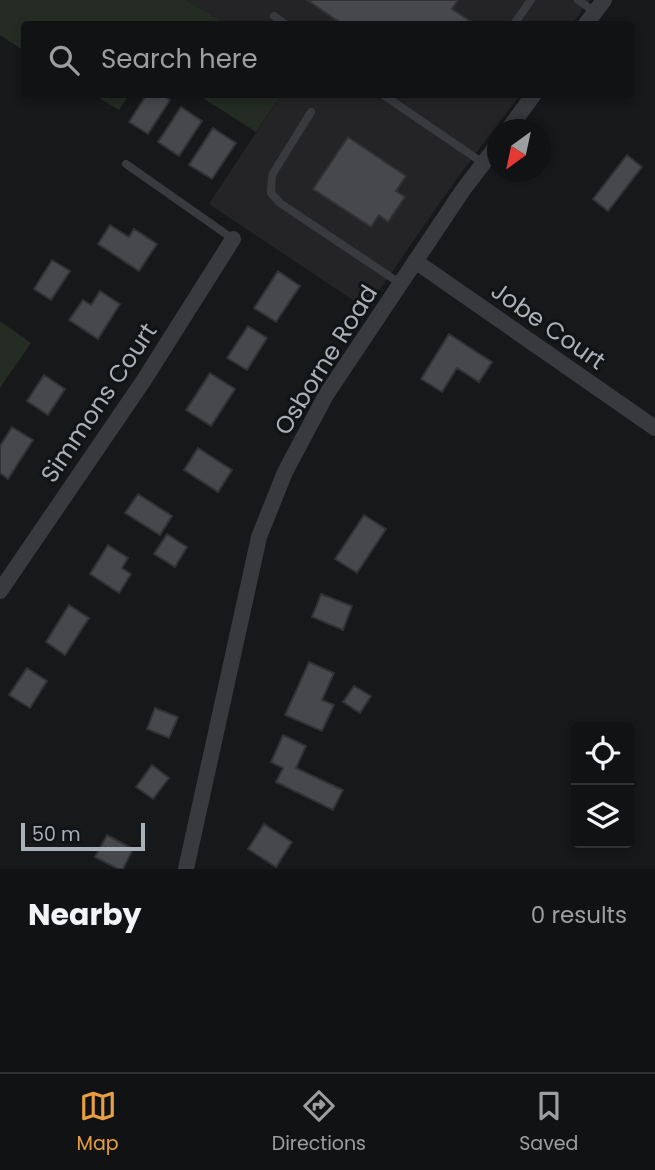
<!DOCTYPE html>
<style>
body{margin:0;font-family:Poppins,sans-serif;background:#1e2021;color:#f1f3f6}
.controls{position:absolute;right:21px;bottom:21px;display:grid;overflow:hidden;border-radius:7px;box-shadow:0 4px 10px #0003}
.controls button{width:63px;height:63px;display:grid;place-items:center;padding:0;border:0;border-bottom:2px solid #303233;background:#111213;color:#f1f3f6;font:35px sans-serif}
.compass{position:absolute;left:487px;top:119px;width:63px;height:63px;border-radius:50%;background:#111213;box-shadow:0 4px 10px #0003;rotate:213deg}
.scale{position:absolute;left:21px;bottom:18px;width:124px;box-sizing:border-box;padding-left:7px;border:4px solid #aab0b8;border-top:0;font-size:19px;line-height:24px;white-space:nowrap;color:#aab0b8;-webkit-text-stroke:5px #121314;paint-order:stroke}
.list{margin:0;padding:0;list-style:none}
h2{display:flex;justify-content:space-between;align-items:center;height:91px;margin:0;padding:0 28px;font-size:30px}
h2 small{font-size:23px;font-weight:400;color:#9c9ea0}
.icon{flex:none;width:38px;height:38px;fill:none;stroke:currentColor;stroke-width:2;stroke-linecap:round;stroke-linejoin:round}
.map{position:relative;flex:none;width:655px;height:869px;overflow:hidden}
.search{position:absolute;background:#111213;box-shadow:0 4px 10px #0003;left:21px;right:21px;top:21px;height:77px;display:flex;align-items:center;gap:18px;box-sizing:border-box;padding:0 24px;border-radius:7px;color:#9c9ea0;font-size:26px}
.sheet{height:203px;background:#111213}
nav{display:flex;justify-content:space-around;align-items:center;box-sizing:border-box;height:98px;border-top:2px solid #303233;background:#111213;font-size:19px;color:#9c9ea0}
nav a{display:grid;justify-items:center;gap:4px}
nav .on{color:#e89f41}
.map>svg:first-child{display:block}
.built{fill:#242426}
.green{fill:#242c24}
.building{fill:#47484c;stroke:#323235;stroke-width:2}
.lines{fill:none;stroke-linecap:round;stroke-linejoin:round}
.lane{stroke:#393a3e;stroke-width:8}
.street{stroke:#393a3e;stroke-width:16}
.labels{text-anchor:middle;stroke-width:6;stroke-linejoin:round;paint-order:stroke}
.street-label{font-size:24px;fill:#aab0b8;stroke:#121314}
</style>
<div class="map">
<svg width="655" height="869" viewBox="0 0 655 869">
<rect width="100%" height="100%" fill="#171819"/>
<path class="built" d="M186 0H590L572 24H227Z
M281 95H520L455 181 366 309 209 204Z"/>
<path class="green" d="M0 0H186L227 24H24V51L0 35Z
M94 95H129L119 110Z
M198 95 281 94V95L256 132Z
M0 321 31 343 0 388Z"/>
<path class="building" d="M307 0H458L452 9 475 24H342Z
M147 94H161L170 100 148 134 129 122Z
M181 107 202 121 179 156 158 142Z
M213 128 236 143 212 179 189 165Z
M348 137 406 176 396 191 405 197 388 222 379 215 371 227 313 189Z
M627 155 642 167 608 211 593 199Z
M110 225 129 237 134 229 157 244 139 271 98 244Z
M52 260 70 271 51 300 34 289Z
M278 271 300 286 276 322 254 308Z
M100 291 120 304 98 339 69 320 83 300 91 305Z
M248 326 267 338 247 370 227 358Z
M449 334 492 362 479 382 457 368 442 392 421 379Z
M210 373 235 389 211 426 186 410Z
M44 375 65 389 48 415 27 401Z
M12 427 33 440 8 479 0 473V446Z
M198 448 232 470 218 492 184 470Z
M138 494 172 516 160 535 125 513Z
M364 515 386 529 357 573 335 559Z
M167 534 187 547 175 567 154 554Z
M108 545 128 558 122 568 131 574 119 593 90 574Z
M321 594 352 606 343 630 312 617Z
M69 605 89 618 65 655 46 642Z
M309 662 334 673 322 700 334 705 322 731 285 715Z
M27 668 47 681 30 708 9 695Z
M354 686 371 696 360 713 343 702Z
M155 708 178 717 169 738 147 729Z
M283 735 306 746 296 768 343 790 333 810 276 782 283 768 271 762Z
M152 765 169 778 153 799 136 787Z
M264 824 292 842 276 867 248 849Z
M107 835 133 849 123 869H118L95 857Z"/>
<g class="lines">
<path class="lane" d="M578 0 595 12
M274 16 285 24
M514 24 531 0
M382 94 483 163
M311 112 272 175 271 193 280 203 401 284
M126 164 233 239"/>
<path class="street" d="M586 24 604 0
M508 130 534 94
M415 261 655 428
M0 591 144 380 233 239
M186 869 259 537 285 472 326 395 463 190 498 144"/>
</g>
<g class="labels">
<g class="street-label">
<text transform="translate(548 326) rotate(35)" y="8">Jobe Court</text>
<text transform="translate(326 360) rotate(-58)" y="8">Osborne Road</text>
<text transform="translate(99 403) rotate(-56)" y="8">Simmons Court</text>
</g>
</g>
</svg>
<div class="controls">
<button><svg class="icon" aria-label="locate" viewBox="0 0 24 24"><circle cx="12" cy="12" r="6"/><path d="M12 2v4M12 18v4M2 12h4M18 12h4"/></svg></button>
<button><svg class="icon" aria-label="layers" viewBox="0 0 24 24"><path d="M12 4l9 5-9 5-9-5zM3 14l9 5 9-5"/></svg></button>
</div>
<svg class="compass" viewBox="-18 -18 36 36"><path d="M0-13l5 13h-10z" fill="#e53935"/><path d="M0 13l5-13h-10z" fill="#9c9ea0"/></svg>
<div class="scale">50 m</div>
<div class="search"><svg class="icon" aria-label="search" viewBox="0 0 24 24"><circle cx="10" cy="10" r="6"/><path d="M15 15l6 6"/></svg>Search here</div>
</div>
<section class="sheet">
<h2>Nearby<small>0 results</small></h2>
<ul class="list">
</ul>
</section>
<nav>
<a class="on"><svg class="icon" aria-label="map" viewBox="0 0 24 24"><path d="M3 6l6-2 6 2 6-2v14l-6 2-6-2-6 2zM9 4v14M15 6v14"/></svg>Map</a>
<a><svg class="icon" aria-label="directions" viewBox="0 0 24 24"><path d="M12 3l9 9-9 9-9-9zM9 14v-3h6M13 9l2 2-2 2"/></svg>Directions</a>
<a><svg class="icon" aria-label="saved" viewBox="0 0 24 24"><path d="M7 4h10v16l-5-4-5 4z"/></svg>Saved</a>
</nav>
